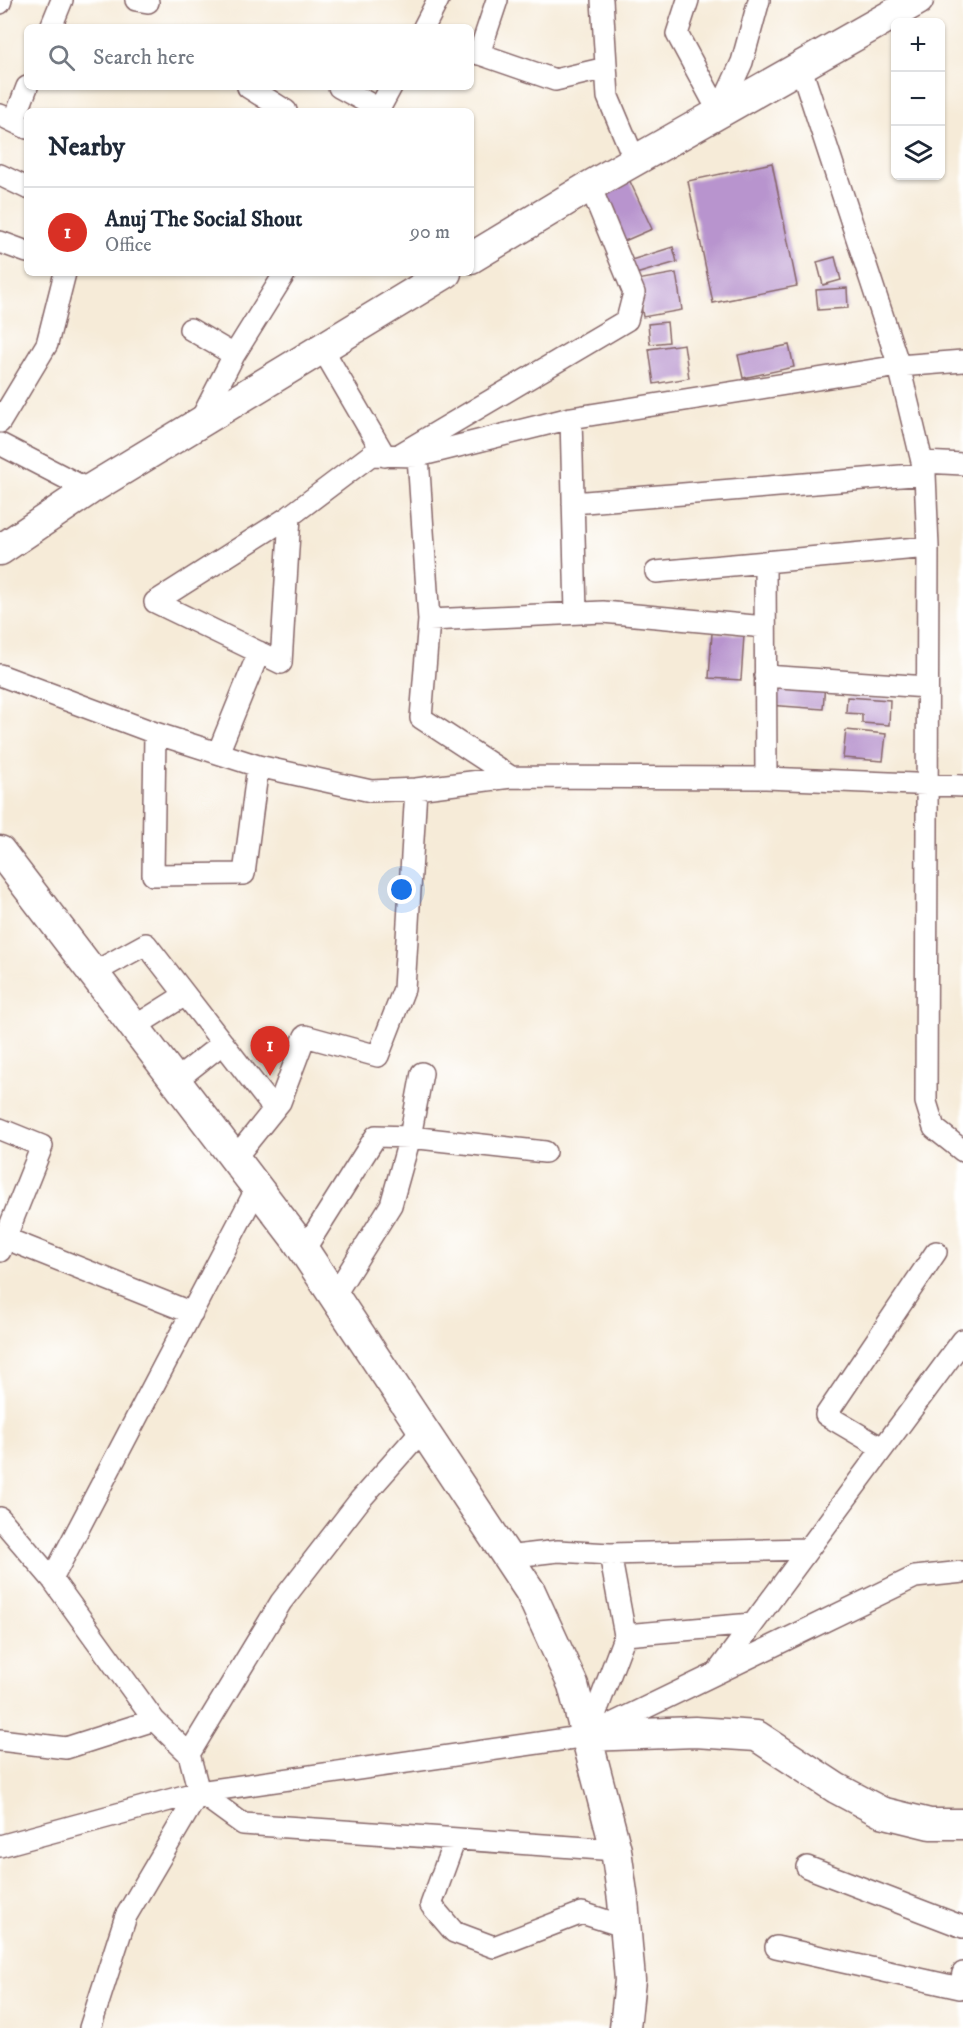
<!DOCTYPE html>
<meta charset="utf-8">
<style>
body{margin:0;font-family:"IM FELL DW Pica",serif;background:#f2f2f3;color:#1f2937}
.controls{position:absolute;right:18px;top:18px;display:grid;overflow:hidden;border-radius:9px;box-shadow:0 2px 4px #0004}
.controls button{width:54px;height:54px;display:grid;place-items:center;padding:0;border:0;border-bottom:2px solid #e0e1e3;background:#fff;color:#1f2937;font:30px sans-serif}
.you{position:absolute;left:402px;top:890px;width:21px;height:21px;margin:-15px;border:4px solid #fff;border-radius:50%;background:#1a73e8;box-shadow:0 0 0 9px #1a73e833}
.badge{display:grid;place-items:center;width:39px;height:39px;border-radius:50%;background:#d93025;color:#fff;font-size:20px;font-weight:700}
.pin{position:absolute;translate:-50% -50px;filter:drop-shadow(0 2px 3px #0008)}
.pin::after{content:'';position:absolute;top:32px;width:21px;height:18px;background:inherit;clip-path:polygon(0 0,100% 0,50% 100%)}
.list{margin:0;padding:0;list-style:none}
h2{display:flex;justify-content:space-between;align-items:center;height:78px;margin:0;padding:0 24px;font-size:26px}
h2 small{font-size:20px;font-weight:400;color:#747a83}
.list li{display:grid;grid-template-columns:39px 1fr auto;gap:18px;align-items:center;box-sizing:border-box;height:90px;padding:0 24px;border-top:2px solid #e0e1e3}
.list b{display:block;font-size:22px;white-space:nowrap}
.list p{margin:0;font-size:20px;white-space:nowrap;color:#747a83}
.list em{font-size:20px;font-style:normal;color:#747a83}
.icon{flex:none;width:33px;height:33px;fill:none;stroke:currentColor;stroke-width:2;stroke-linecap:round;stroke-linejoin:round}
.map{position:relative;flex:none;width:963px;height:2028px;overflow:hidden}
.search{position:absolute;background:#fff;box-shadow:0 2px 4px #0004;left:24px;top:24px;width:450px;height:66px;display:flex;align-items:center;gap:15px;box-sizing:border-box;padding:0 21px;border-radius:9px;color:#747a83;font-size:22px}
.panel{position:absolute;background:#fff;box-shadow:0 2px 4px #0004;left:24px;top:108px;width:450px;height:168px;border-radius:9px}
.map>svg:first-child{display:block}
.building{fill:#b894ce}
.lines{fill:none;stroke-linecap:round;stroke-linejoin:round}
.street-casing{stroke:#866668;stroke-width:24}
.secondary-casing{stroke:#866668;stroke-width:33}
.street{stroke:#fff;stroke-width:21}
.secondary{stroke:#fff;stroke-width:30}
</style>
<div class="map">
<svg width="963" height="2028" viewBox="0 0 963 2028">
<rect width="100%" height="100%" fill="#fff"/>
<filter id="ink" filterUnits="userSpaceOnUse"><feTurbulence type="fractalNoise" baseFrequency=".0167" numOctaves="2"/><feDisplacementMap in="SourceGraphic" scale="12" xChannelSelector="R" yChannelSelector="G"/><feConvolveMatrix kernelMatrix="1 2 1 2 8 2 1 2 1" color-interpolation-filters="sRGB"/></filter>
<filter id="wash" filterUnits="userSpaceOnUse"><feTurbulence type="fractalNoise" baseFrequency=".008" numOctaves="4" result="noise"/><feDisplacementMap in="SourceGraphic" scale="24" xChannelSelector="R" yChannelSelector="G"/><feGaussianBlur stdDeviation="1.35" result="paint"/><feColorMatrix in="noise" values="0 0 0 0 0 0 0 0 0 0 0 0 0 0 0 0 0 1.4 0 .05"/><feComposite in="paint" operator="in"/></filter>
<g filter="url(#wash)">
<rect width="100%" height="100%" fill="#f6ebd8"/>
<g id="blocks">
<path class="building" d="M772 163 797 286 713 303 688 181Z
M628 177 652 229 620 243 597 191Z
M673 247 677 262 629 276 625 262Z
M835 257 841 280 823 285 817 262Z
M676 273 682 310 643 317 637 280Z
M847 288 848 308 818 310 816 290Z
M667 322 669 342 650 344 648 324Z
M684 344 689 378 654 384 649 349Z
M789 345 794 367 743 378 738 355Z
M712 633 744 635 741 680 709 678Z
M770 679 825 683 823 709 768 705Z
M847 697 890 700 889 725 862 723V714L846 713Z
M846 730 886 734 883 761 843 758Z"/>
</g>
</g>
<g filter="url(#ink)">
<use href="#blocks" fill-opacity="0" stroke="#866668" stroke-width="1.5"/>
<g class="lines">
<defs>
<path id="street" d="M136 0 148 2
M602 0 608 97 635 161
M688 0 677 34 719 112
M0 3 1 0
M51 27 62 0
M424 27 438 0
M471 51 555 80 606 68
M479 54 497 0
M800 65 899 366 925 474 928 547 926 1102 934 1128 963 1151
M248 87 286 111
M339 87 379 109
M378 111 391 87
M719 112 742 62 759 0
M0 115 27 128
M14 121 27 87
M0 175 27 188
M0 242 27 252
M190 329 234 355
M322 348 385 456
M571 418 576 613
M0 422 47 344 65 273
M199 423 234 355 285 273
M0 444 89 490
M402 453 627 320 634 293 590 186
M418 456 429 620 421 718 511 777
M923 462 963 464
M573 503 925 474
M765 562 766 778
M656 572 928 547
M155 602 290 516 371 455 418 456 571 418 899 366 963 361
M155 602 281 663 290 516
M429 620 603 612 765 627
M0 675 155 733 258 766 371 791 416 789 511 777 766 778 963 786
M765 676 927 687
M155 733 153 875 244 874 258 766
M218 753 259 652
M93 973 146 944 274 1109
M134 1027 185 995
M175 1081 223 1043
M0 1129 42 1146 0 1251
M235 1158 280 1102 305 1036 378 1056 404 989 416 789
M7 1239 192 1313
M304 1250 376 1136 410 1137 545 1152
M334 1296 391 1205 410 1137 422 1073
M882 1448 826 1415 936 1252
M0 1518 52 1579 154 1720 189 1754 199 1792 243 1824 616 1850
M506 1557 558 1551 610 1554 807 1549
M52 1579 257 1188
M625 1635 752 1624
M719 1670 963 1340
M587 1736 625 1635 610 1554
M0 1740 66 1748 154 1720
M189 1754 281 1602 360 1500 422 1430
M455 1839 431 1905 454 1932 494 1947 582 1913 626 1927
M0 1846 199 1792 587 1736 915 1577 963 1572
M807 1867 963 1927
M776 1947 960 1988 963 1973
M90 2028 126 1916 199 1792"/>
<path id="secondary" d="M471 258 590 186 918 0
M0 550 89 490 446 273
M0 851 297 1240 530 1591 573 1685 616 1850 623 1900 630 1980 625 2028
M587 1736 695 1732 757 1736 836 1788 881 1812 930 1824H963"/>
</defs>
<use href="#street" class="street-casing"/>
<use href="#secondary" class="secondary-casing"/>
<use href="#street" class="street"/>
<use href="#secondary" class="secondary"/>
</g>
</g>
</svg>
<div class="controls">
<button>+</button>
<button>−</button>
<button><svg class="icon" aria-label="layers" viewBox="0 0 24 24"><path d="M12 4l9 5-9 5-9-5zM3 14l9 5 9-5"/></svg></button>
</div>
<div class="you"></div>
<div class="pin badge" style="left:270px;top:1076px">1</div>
<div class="search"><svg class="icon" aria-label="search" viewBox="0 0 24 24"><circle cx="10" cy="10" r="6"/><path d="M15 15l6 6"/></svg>Search here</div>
<section class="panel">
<h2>Nearby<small></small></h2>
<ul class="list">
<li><span class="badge">1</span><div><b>Anuj The Social Shout</b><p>Office</p></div><em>90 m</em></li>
</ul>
</section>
</div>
